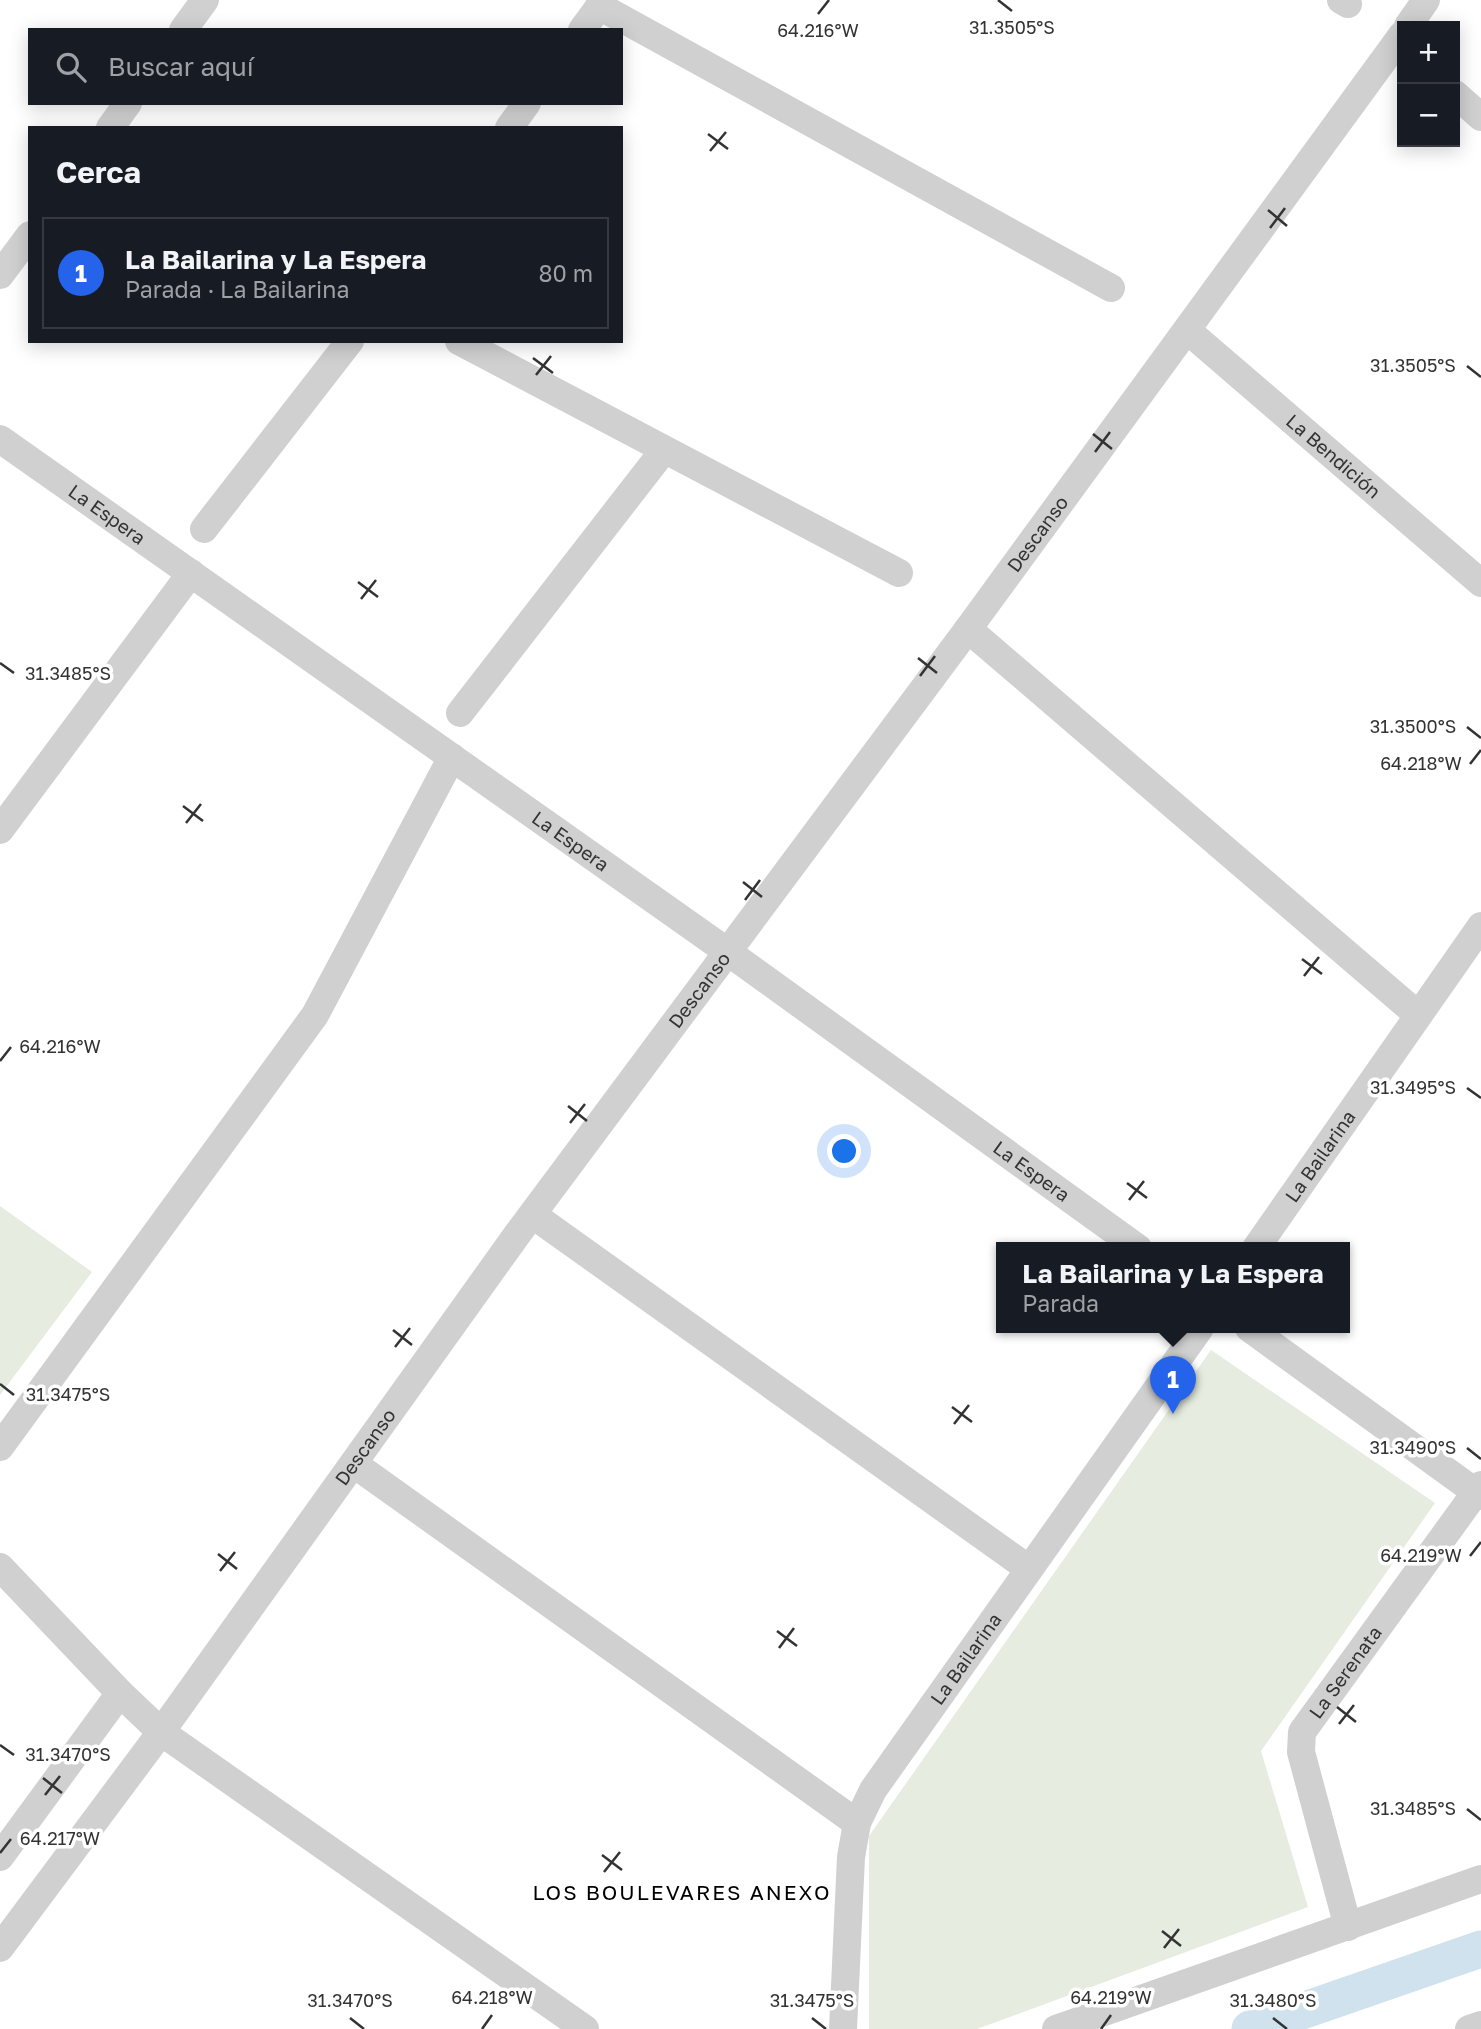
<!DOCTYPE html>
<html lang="es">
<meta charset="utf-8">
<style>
body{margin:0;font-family:"Golos Text",sans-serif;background:#242831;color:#f1f3f6}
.controls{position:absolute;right:21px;top:21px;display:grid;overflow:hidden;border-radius:0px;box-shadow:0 4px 18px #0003}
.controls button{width:63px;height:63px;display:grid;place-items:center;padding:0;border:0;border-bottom:2px solid #363941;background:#171b24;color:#f1f3f6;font:35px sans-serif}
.you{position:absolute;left:845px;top:1152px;width:24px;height:24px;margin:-18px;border:5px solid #fff;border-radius:50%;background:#1a73e8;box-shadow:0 0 0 10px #1a73e833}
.badge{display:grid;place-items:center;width:46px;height:46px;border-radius:50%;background:#2563eb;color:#fff;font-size:23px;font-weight:700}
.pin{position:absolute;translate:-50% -58px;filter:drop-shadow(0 2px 4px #0008)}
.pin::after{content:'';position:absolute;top:37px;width:24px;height:21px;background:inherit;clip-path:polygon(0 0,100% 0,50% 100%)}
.popup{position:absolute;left:996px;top:1242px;width:354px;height:91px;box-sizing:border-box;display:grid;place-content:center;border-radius:0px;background:#171b24;filter:drop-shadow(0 2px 5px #0005);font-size:23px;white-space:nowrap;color:#9ea1a6}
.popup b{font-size:26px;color:#f1f3f6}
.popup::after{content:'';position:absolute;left:50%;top:100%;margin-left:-14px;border:14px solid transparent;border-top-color:#171b24}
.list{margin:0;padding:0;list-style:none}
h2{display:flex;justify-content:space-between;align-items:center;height:91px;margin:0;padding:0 28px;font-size:30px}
h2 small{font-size:23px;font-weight:400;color:#9ea1a6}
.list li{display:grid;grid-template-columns:46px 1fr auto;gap:21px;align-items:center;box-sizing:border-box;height:112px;margin:0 14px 14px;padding:0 14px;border:2px solid #363941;border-radius:0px}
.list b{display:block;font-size:26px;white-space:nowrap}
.list p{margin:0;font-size:23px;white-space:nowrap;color:#9ea1a6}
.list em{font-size:23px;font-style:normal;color:#9ea1a6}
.icon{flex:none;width:38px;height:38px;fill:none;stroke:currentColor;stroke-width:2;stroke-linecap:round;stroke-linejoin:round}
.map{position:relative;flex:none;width:1481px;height:2029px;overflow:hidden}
.search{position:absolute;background:#171b24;box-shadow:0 4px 18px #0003;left:28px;top:28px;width:595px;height:77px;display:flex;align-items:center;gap:18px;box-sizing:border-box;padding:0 24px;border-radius:0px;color:#9ea1a6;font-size:26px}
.panel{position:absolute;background:#171b24;box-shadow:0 4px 18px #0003;left:28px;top:126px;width:595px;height:217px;border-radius:0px}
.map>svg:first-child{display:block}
.green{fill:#e6ecdf}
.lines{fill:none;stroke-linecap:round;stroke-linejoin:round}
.canal{stroke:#cfe2ee;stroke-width:37}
.minor{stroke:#d0d0d0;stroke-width:28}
.ticks{fill:none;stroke:#333;stroke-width:2.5}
.labels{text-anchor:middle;stroke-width:7;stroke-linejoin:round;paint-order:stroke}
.street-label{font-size:19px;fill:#333;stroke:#fff}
.neighbourhood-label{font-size:21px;letter-spacing:2px;fill:#000;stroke:#fff}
.ticks-label{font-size:18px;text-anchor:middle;fill:#333;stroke:#fff;stroke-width:7;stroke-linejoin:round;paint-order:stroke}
</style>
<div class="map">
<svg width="1481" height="2029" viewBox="0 0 1481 2029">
<rect width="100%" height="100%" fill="#fff"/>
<path class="green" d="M0 1206 92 1272 0 1395Z
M1211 1350 1435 1503 1261 1751 1308 1907 977 2029H869V1836Z"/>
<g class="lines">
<path class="canal" d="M1250 2029 1481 1949"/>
<g class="minor">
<path d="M1341 0 1348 4"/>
<path d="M599 6 1111 288"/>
<path d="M1408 26 1426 0"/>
<path d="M183 30 205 0"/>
<path d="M582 30 604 0"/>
<path d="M1455 94 1481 117"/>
<path d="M110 128 128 103"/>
<path d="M509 128 527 103"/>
<path d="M0 275 30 235"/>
<path id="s1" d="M1188 331 1481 583"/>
<path d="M459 341 899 573"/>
<path id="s2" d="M0 439 728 952 1138 1248"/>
<path d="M204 529 350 341"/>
<path d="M968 629 1418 1015"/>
<path d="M460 713 664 450"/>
<path d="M0 830 191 573"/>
<path d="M533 1215 1029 1569"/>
<path id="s3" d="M1256 1248 1481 926"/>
<path d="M1249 1328 1481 1496"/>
<path d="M0 1447 315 1015 452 757"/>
<path d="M354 1464 857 1823"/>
<path d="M0 1567 120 1693 161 1732 585 2029"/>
<path d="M0 1857 120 1693"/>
<path id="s4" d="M1348 1927 1301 1752 1302 1732 1481 1485"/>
<path id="s5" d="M0 1948 161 1732 516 1236 968 629 1402 35"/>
<path id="s6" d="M843 2029 851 1857 857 1823 873 1790 1200 1328"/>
<path d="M1056 2029 1481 1879"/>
<path d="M1469 2029 1481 2025"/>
</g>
</g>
<path class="ticks" d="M998 0 1012 11M818 14 829 0M708 134 728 149M710 151 726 132M1268 210 1287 226M1270 228 1285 208M533 358 553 373M1467 366 1481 377M536 375 551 356M1093 434 1112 449M1095 452 1110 432M358 582 378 597M361 599 376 580M918 658 937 673M0 663 14 673M920 676 935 656M1467 727 1481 738M1470 764 1481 750M183 806 203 821M186 823 201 804M743 882 762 897M745 900 760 880M1302 959 1322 974M1304 976 1319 957M0 1061 11 1047M1467 1088 1481 1098M568 1106 587 1121M570 1123 585 1104M1127 1183 1147 1198M1129 1200 1144 1181M393 1330 412 1345M395 1347 410 1328M0 1384 14 1395M952 1407 972 1422M954 1424 969 1405M1467 1448 1481 1459M218 1554 237 1569M1470 1556 1481 1542M220 1571 235 1552M777 1631 797 1646M779 1648 794 1628M1337 1707 1356 1722M1339 1724 1354 1705M0 1745 14 1755M43 1778 62 1793M45 1795 60 1776M1467 1809 1481 1820M0 1853 11 1839M602 1855 622 1870M604 1872 620 1852M1162 1931 1181 1946M1164 1948 1179 1929M350 2018 364 2029M812 2018 826 2029M1273 2018 1287 2029M482 2029 492 2015M1101 2029 1111 2015"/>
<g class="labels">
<g class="street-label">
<text dy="7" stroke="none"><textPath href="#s1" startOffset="192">La Bendición</textPath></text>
<text dy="7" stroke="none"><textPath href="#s2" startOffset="131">La Espera</textPath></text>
<text dy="7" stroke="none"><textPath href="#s5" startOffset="1754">Descanso</textPath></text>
<text dy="7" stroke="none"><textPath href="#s2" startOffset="698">La Espera</textPath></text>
<text dy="7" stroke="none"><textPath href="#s5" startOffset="1186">Descanso</textPath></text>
<text dy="7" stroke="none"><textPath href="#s3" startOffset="112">La Bailarina</textPath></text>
<text dy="7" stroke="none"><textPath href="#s2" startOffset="1265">La Espera</textPath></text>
<text dy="7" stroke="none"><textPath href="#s5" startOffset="620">Descanso</textPath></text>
<text dy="7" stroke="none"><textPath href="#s6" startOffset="404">La Bailarina</textPath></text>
<text dy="7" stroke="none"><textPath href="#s4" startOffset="275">La Serenata</textPath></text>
</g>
<g class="neighbourhood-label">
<text x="682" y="1900">LOS BOULEVARES ANEXO</text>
</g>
</g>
<g class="ticks-label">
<text x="1012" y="34">31.3505°S</text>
<text x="818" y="37">64.216°W</text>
<text x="1413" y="372">31.3505°S</text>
<text x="68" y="680">31.3485°S</text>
<text x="1413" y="733">31.3500°S</text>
<text x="1421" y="770">64.218°W</text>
<text x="60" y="1053">64.216°W</text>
<text x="1413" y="1094">31.3495°S</text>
<text x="68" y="1401">31.3475°S</text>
<text x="1413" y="1454">31.3490°S</text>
<text x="1421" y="1562">64.219°W</text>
<text x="68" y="1761">31.3470°S</text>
<text x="1413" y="1815">31.3485°S</text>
<text x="60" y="1845">64.217°W</text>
<text x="492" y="2004">64.218°W</text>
<text x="1111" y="2004">64.219°W</text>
<text x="350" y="2007">31.3470°S</text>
<text x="812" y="2007">31.3475°S</text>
<text x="1273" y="2007">31.3480°S</text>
</g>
</svg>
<div class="controls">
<button>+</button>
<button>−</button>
</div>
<div class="you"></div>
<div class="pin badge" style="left:1173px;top:1414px">1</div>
<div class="popup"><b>La Bailarina y La Espera</b>Parada</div>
<div class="search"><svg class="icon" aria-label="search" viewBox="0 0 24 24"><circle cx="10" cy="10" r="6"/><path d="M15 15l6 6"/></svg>Buscar aquí</div>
<section class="panel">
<h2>Cerca<small></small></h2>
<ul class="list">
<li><span class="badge">1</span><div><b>La Bailarina y La Espera</b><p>Parada · La Bailarina</p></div><em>80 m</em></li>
</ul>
</section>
</div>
